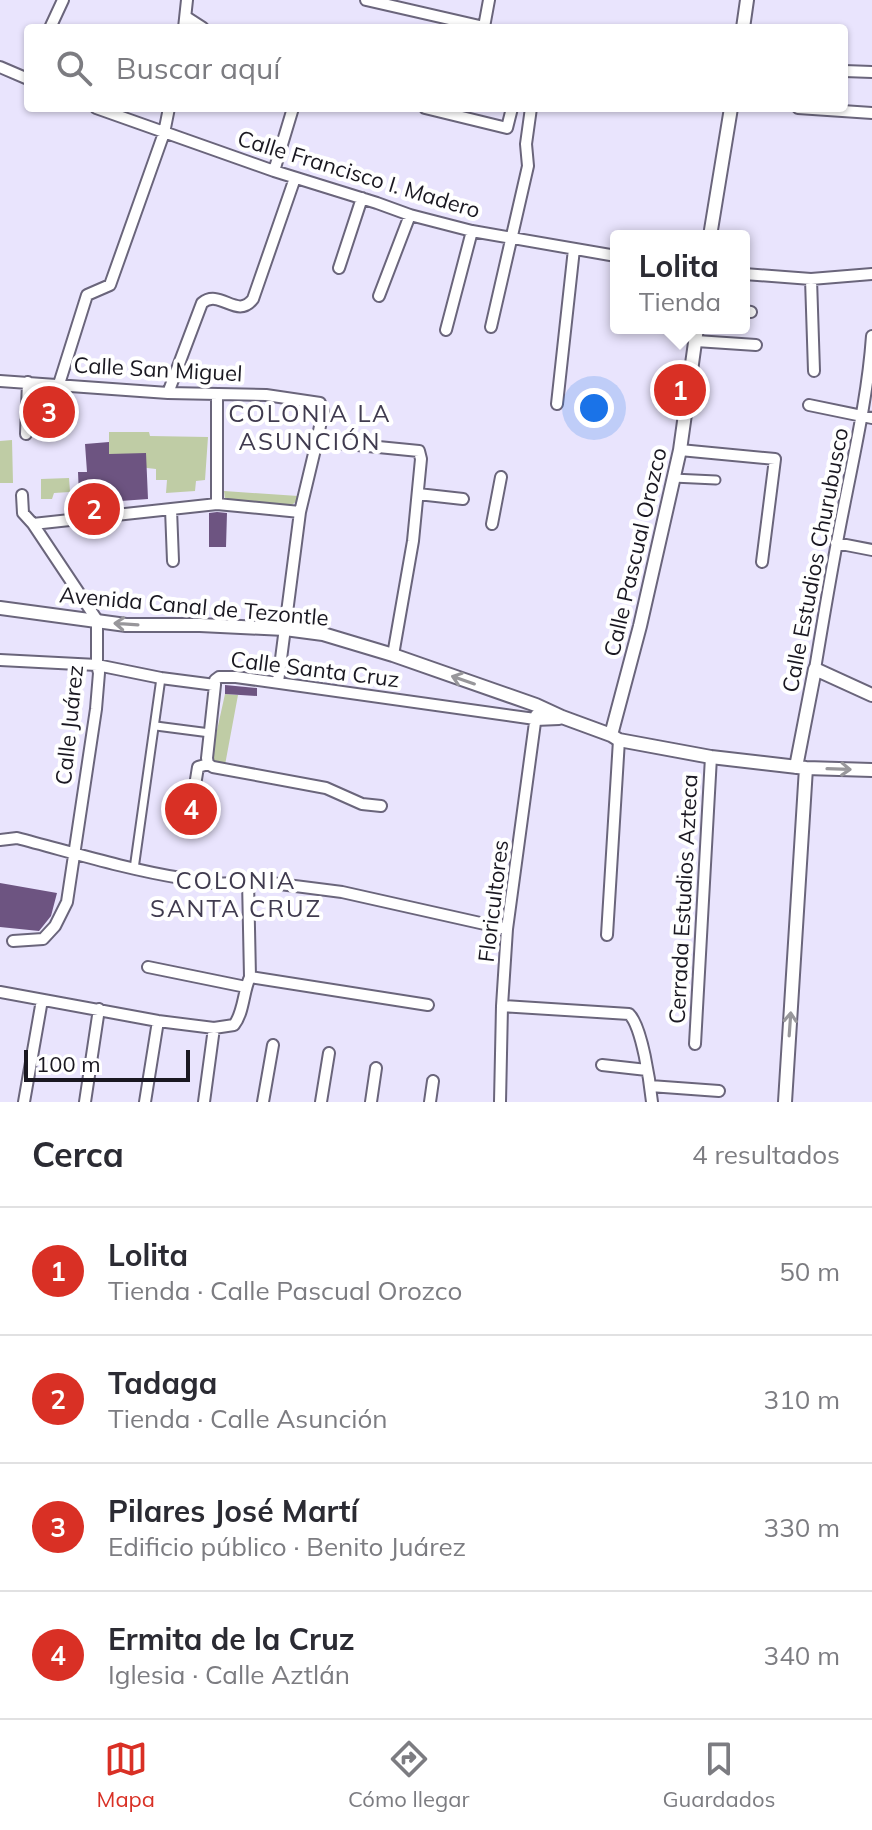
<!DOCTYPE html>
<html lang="es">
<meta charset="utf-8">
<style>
body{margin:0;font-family:Mulish,sans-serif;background:#f2f2f3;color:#2b2b33}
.scale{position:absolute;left:24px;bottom:20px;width:166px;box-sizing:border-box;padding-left:8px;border:4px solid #1a1821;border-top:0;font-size:22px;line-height:28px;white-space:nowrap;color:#1a1821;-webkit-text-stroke:6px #fff;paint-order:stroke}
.you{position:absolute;left:594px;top:408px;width:28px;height:28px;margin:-20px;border:6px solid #fff;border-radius:50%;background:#1a73e8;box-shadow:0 0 0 12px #1a73e833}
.badge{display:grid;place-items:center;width:52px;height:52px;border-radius:50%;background:#d93025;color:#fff;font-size:26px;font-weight:700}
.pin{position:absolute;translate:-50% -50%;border:4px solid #fff;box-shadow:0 2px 8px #0006}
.popup{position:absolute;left:610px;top:230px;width:140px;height:104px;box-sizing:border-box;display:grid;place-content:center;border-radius:8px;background:#fff;filter:drop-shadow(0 2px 6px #0005);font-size:26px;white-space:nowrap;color:#7c7c81}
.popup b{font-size:30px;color:#2b2b33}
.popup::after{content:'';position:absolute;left:50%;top:100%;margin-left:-16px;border:16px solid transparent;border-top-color:#fff}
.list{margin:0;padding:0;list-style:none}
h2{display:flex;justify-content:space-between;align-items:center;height:104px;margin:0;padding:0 32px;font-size:34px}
h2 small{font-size:26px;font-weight:400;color:#7c7c81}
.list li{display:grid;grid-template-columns:52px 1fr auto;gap:24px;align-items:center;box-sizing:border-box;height:128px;padding:0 32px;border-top:2px solid #e1e1e2}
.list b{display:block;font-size:30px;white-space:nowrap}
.list p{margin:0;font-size:26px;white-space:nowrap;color:#7c7c81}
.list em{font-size:26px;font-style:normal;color:#7c7c81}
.icon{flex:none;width:44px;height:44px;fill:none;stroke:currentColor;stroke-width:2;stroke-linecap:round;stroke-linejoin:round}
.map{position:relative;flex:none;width:872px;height:1102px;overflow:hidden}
.search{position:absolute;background:#fff;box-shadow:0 2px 6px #0004;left:24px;right:24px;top:24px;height:88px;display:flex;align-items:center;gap:20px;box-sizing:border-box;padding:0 28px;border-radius:8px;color:#7c7c81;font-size:30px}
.sheet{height:616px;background:#fff}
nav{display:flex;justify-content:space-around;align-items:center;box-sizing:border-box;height:112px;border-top:2px solid #e1e1e2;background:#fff;font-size:22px;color:#7c7c81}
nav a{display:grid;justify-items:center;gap:4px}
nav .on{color:#d93025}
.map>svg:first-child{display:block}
.green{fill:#bfcca5}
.building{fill:#6d5481}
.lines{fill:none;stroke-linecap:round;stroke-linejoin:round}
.pedestrian-casing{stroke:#6a657b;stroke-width:11}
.minor-casing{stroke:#6a657b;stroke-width:14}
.tertiary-casing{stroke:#6a657b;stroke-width:16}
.pedestrian{stroke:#fff;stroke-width:7}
.minor{stroke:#fff;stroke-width:10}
.tertiary{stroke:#fff;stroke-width:12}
.oneway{stroke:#98979b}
.labels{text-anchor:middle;stroke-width:8;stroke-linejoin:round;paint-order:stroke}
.street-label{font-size:22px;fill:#1a1821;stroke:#fff}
.neighbourhood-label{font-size:24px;letter-spacing:2px;fill:#403b4f;stroke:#fff}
</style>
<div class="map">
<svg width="872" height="1102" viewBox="0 0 872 1102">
<rect width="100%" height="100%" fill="#e9e4fd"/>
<path class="green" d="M109 432H149L150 436 208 437 205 480 196 481 195 491 166 493 167 480H156V469L147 468 109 454Z
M12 440 13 483H0V441Z
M69 478 70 492 54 493 52 499H41V479Z
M224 491 298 496 299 497 297 501 289 507 229 502 225 499Z
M225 694 238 695 225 765 215 763 212 753Z"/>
<path class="building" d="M109 442V454L146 453 148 499 66 505 67 497 79 496 78 472H87L85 444Z
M217 512 227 513 226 547H209V513Z
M225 685 257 688V696L225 694Z
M186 802 191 806 197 805 195 819 185 818Z
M0 883 57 893 51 916 39 931 0 927Z"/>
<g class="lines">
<defs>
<path id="pedestrian" d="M673 478 716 480
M156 726 210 733
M134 869 161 678"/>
<path id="minor" d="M366 0 484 27 489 0
M186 17 203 28
M50 28 63 0
M184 28 187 0
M0 67 28 79
M844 71 872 72
M96 108 274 171 377 203 410 215 472 231 616 256
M425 108 507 128 512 108
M798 108 872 113
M274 171 293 108
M339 268 362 198
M744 274 811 279 872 274
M811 279 814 371
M379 296 410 215
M744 311 751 312
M491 327 528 166 526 144 531 108
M446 330 472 231
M696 341 756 345
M0 381 168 393 266 395 320 403 323 411 317 441 300 512 278 682
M59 384 87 295 110 285 164 133 169 108
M168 393 202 303C220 288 237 320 253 299L295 178
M557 404 574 249
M809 405 872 418
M26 434 28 382
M317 441 419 451 421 459 413 541 393 655
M680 450 775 459 762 562
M418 494 463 499
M217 504V395
M171 509 173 561
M33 524 217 504 300 512
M492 524 501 477
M836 543 872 550
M0 660 97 665 161 678 215 685V680L219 677H236L535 719
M815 669C824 615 833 560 844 506 855 450 868 393 872 336
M208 764 213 767 326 788 362 804 381 806
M208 764 207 758 215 685
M193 798 198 767 208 764
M0 840 17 838C71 852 125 869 181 878 204 882 225 887 248 880L342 892 507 929
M607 935 619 740
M13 941 43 939 55 926 67 902 96 709 99 673 97 665V620L33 524 23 513 22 495
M148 967 246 987
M250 977 428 1005
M0 992 158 1021 214 1028 234 1025C244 1012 243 992 250 977L248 880
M502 1006 629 1014C642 1026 650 1083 652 1102
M695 1044 711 757
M602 1065 647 1070
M650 1086 719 1091
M24 1102 42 1000
M85 1102 99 1009
M145 1102 158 1021
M204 1102 214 1028
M263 1102 273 1045
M321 1102 329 1053
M371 1102 376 1068
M430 1102 433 1081
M500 1102 502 1006 507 929 536 715"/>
<path id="tertiary" d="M743 28 747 0
M710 236 731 108
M0 608 126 625H200L285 629 323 634 393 655 536 705 562 717 611 735 619 740 711 757 806 768 872 770
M535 719 559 718
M611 735 640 626 680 450 697 328
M796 767 815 669 872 695
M785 1102 806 768"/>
</defs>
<use href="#pedestrian" class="pedestrian-casing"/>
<use href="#minor" class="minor-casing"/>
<use href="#tertiary" class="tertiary-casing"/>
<use href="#pedestrian" class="pedestrian"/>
<use href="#minor" class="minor"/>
<use href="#tertiary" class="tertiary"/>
</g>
<defs><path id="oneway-shaft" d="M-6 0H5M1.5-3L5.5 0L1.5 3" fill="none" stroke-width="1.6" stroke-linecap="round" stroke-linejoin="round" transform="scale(2)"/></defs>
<g class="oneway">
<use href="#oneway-shaft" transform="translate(126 624) rotate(-176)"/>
<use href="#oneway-shaft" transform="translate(463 680) rotate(-161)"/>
<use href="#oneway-shaft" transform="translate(839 769) rotate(2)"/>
<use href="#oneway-shaft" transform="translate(790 1024) rotate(-86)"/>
</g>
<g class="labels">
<g class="street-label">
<text transform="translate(359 174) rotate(17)" y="8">Calle Francisco I. Madero</text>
<text transform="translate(158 369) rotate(3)" y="8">Calle San Miguel</text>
<text transform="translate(635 552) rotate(-77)" y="8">Calle Pascual Orozco</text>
<text transform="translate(815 560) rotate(-79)" y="8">Calle Estudios Churubusco</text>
<text transform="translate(194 606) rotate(5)" y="8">Avenida Canal de Tezontle</text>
<text transform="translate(315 669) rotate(7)" y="8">Calle Santa Cruz</text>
<text transform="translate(69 725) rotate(-84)" y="8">Calle Juárez</text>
<text transform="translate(683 899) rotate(-87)" y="8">Cerrada Estudios Azteca</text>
<text transform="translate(493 901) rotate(-83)" y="8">Floricultores</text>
</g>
<g class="neighbourhood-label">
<text x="310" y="422">COLONIA LA<tspan x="310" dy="28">ASUNCIÓN</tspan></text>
<text x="236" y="889">COLONIA<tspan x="236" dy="28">SANTA CRUZ</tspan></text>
</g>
</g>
</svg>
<div class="scale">100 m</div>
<div class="you"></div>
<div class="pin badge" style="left:680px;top:390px">1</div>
<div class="popup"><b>Lolita</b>Tienda</div>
<div class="pin badge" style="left:94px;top:509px">2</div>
<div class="pin badge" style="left:49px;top:412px">3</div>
<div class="pin badge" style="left:191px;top:809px">4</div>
<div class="search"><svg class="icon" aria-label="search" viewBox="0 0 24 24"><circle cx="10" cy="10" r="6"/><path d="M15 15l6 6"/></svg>Buscar aquí</div>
</div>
<section class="sheet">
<h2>Cerca<small>4 resultados</small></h2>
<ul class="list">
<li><span class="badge">1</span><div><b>Lolita</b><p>Tienda · Calle Pascual Orozco</p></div><em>50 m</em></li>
<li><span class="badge">2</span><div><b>Tadaga</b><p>Tienda · Calle Asunción</p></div><em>310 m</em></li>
<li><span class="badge">3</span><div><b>Pilares José Martí</b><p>Edificio público · Benito Juárez</p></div><em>330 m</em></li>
<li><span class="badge">4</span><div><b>Ermita de la Cruz</b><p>Iglesia · Calle Aztlán</p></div><em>340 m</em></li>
</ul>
</section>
<nav>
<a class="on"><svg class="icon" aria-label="map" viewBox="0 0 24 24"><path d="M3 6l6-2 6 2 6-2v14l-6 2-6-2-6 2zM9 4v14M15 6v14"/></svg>Mapa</a>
<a><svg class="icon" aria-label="directions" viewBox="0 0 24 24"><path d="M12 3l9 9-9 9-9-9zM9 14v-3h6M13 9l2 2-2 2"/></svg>Cómo llegar</a>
<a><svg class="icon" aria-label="saved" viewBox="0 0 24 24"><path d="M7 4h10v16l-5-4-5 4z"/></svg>Guardados</a>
</nav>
